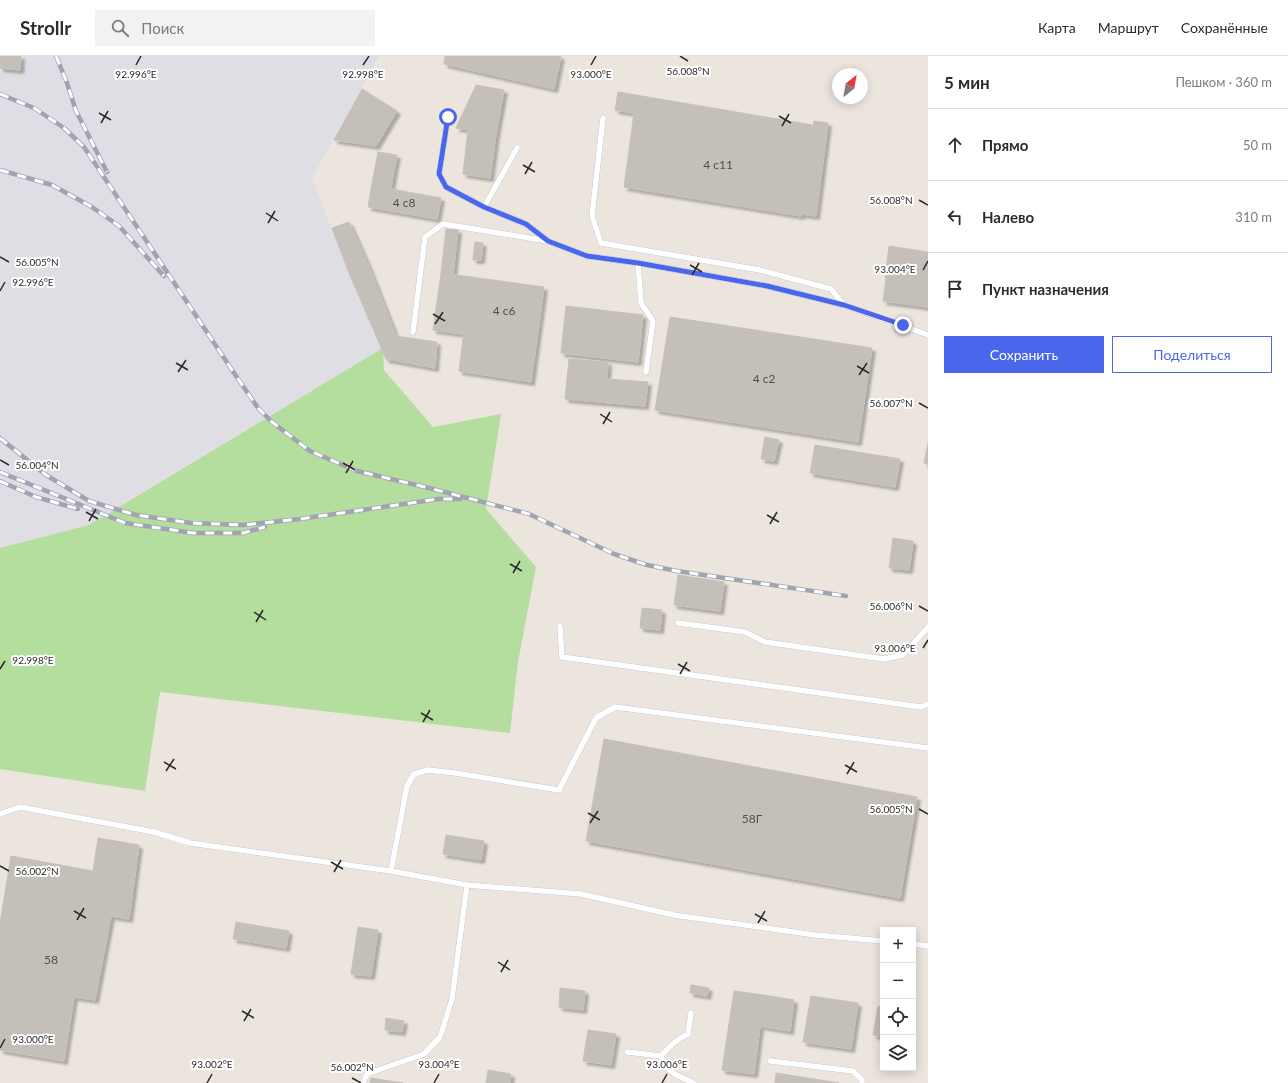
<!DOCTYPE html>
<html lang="ru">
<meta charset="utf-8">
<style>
body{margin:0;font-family:Lato,sans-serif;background:#f2f2f3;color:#2b2b33}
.controls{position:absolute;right:12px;bottom:12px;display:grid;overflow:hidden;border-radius:0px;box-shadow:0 2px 10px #0003}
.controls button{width:36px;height:36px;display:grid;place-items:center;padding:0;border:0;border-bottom:1px solid #e1e1e2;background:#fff;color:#2b2b33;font:20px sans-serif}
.compass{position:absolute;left:832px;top:12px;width:36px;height:36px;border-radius:50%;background:#fff;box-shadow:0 2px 10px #0003;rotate:31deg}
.stop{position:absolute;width:12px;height:12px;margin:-9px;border:3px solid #4a67ec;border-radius:50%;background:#fff}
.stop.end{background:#4a67ec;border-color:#fff;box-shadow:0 1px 4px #0008}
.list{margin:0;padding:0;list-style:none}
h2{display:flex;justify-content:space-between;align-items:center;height:52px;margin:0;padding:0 16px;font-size:17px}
h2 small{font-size:13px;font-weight:400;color:#7c7c81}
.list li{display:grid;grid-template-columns:26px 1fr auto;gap:12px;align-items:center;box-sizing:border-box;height:72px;padding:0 16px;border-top:1px solid #e1e1e2}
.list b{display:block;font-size:15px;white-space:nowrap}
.list em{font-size:13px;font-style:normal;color:#7c7c81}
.actions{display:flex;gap:8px;padding:12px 16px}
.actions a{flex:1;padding:9px 0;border:1px solid #4a67ec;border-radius:0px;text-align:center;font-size:14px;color:#4a67ec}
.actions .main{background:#4a67ec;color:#fff}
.icon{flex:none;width:22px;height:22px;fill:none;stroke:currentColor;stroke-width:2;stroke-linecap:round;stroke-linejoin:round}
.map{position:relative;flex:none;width:928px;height:1027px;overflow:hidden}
header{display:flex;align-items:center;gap:24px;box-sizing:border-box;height:56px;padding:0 20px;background:#fff;border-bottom:1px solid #e1e1e2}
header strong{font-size:19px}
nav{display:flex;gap:22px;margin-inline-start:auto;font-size:14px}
.search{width:280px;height:36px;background:#f2f2f3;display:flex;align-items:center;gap:10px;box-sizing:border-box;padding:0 14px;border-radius:0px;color:#7c7c81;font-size:15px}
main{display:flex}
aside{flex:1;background:#fff}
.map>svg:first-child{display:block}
.industrial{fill:#dfdee4}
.green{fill:#b3de9e}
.building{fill:#c4bfb9;stroke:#c6c1b7;filter:url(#shadow)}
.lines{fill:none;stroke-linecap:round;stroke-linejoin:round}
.service-casing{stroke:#b1b4bd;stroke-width:6}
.service{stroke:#fff;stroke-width:5.5}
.rail-casing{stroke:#a1a3b3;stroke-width:4.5}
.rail{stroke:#fff;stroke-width:3;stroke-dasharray:9;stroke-linecap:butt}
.route{stroke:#4a67ec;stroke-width:5}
.ticks{fill:none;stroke:#2a2a2a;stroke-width:1.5}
.labels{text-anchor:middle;stroke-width:4;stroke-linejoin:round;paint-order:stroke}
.number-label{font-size:12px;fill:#504f4e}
.ticks-label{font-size:10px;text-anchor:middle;fill:#2a2a2a;stroke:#fff;stroke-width:4;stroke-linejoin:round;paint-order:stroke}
</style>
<header>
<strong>Strollr</strong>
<div class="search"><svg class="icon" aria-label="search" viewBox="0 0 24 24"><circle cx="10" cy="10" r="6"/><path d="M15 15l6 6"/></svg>Поиск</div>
<nav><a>Карта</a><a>Маршрут</a><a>Сохранённые</a></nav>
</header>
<main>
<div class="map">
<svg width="928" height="1027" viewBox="0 0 928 1027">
<defs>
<filter id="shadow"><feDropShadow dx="3.5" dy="3.5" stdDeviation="1" flood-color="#0004"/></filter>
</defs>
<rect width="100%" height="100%" fill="#ebe5de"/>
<path class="industrial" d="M0 0H379L312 122 349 217 383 292 89 469 0 492Z"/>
<path class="green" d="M383 292 384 314 433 371 501 358 486 453 536 511 518 606 510 677 160 636 145 735 0 713V492L89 469Z"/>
<path class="building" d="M0 0H21L20 14 0 12Z
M445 0H561L554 33 444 8Z
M476 29 504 34 496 78 456 72Z
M362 33 397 55 376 90 334 84Z
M618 36 813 69 811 86 615 54Z
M634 57 811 86 801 160 624 131Z
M814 65 828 67 816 160 801 158Z
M468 74 496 78 490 122 463 118Z
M378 96 397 99 392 125 373 122Z
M373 122 392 125 391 133 441 142 437 163 368 151Z
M349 166 368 209 349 217 332 172Z
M446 173 458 174 453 219 441 217Z
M475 186 483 187 481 204H473Z
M889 190 928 196V228L885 222Z
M368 209 396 280 437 286 435 312 386 303 349 217Z
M441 217 471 221 464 278 433 274Z
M471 221 544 231 531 326 459 315Z
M886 222 928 229V251L883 245Z
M566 250 643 259 638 306 561 297Z
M670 261 872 292 858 386 655 354Z
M569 303 608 306 607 323 648 326 645 350 565 343Z
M765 381 779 384 774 405 761 403Z
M928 387V408L924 407Z
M815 389 900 403 895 431 810 417Z
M893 482 913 485 909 514 889 512Z
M678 519 724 526 720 555 674 549Z
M642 552 662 554 660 574 640 572Z
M604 683 917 741 900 842 586 785Z
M446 779 484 785 481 804 443 798Z
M98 782 139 789 129 863 111 860 95 944 74 941 64 1005 0 994V867L11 800 93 815Z
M236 866 289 875 286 892 233 883Z
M358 871 378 874 371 920 351 918Z
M691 929 709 932 707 940 690 937Z
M560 932 585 935 583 954 559 951Z
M734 935 764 939 754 1018 722 1014Z
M764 939 794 944 790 975 760 970Z
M811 940 858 947 851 993 803 986Z
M878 950 883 951V981L873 979Z
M386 962 404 965 402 976 385 974Z
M588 974 616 978 611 1009 583 1005Z
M488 1014 511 1018 510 1027H486Z
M776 1017 839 1027H775Z
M371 1022 403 1027H370Z"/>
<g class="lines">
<defs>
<path id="service" d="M448 61 439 119 446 131 484 151
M603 62 592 160 601 187 760 214 831 233 844 249
M517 92 484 151 526 168 547 184
M638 207 641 247 653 265 646 316
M413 276 425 181 443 168 548 185 587 200 638 207 767 230 844 249 928 279
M678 567 745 576 765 586 884 603 903 599 928 571
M560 570 562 601 921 651 928 648
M0 758 20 751 154 776 190 787 391 815 467 829 581 838 674 859 815 879 883 885
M391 815 407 730 414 718 428 714 455 717 559 734 596 662 615 651 928 692
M913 888 928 890
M691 957 688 978C676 984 669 990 661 1000 665 1016 680 1021 694 1027
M627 996 661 1000
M770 1005 853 1015 862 1024V1027
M363 1027 367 1018 424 998 440 981 452 943 467 829"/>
</defs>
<use href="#service" class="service-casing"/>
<use href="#service" class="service"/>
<defs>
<path id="rail" d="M56 0 67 27 76 55 107 116
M0 38 34 52 64 72 84 91 232 314 258 352 272 366 310 395 357 415 425 431 529 458 614 498 647 509 677 515 846 540
M0 114 52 129 92 151 119 170 164 220
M0 382 46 419 89 445 136 459 191 467 243 469 300 463 438 443H460
M0 416 125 467 193 477H243L265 471
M0 425 36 441 78 453"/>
</defs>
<use href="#rail" class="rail-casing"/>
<use href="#rail" class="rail"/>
</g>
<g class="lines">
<path class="route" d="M448 61 439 118 446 131 484 151 526 168 548 185 587 200 638 207 767 230 844 249 903 269"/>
</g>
<path class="ticks" d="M680 0 688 5M136 9 141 0M363 9 369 0M591 9 596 0M99 57 111 64M779 60 791 67M101 67 108 55M782 70 789 58M523 109 535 116M525 118 532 106M919 144 928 149M266 157 278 165M268 167 275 155M0 201 9 206M690 209 702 216M923 214 928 205M692 219 699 207M0 235 5 226M433 258 445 265M435 268 443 256M176 307 188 314M857 310 869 317M178 316 186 304M859 319 867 307M919 347 928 352M600 358 612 366M603 368 610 356M0 404 9 409M343 407 355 414M346 417 353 405M86 456 98 463M767 459 779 466M89 465 96 453M770 468 777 456M510 508 522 515M513 517 520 505M919 550 928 555M254 556 266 564M256 566 263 554M923 592 928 584M678 608 690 615M0 613 5 605M680 618 687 606M421 657 433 664M423 666 430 654M164 706 176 713M845 709 857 716M166 715 174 703M847 718 854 706M919 753 928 758M588 757 600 764M590 767 598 755M331 806 343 813M0 810 9 815M334 816 341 804M74 855 86 862M755 858 767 865M77 864 84 852M758 867 765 855M498 906 510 914M501 916 508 904M242 955 254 962M244 965 251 953M0 992 5 983M352 1022 361 1027M207 1027 212 1018M434 1027 439 1018M662 1027 667 1018"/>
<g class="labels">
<g class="number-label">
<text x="718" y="113">4 с11</text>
<text x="404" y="151">4 с8</text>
<text x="504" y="259">4 с6</text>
<text x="764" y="327">4 с2</text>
<text x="752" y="767">58Г</text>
<text x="51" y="908">58</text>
</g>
</g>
<g class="ticks-label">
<text x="688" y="19">56.008°N</text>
<text x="591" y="22">93.000°E</text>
<text x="136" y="22">92.996°E</text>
<text x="363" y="22">92.998°E</text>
<text x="891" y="148">56.008°N</text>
<text x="37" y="210">56.005°N</text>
<text x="895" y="217">93.004°E</text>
<text x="33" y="230">92.996°E</text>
<text x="891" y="351">56.007°N</text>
<text x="37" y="413">56.004°N</text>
<text x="891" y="554">56.006°N</text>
<text x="895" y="596">93.006°E</text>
<text x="33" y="608">92.998°E</text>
<text x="891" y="757">56.005°N</text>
<text x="37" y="819">56.002°N</text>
<text x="33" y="987">93.000°E</text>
<text x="212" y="1012">93.002°E</text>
<text x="439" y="1012">93.004°E</text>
<text x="667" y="1012">93.006°E</text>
<text x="352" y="1015">56.002°N</text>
</g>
</svg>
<div class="controls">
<button>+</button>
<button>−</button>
<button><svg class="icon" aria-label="locate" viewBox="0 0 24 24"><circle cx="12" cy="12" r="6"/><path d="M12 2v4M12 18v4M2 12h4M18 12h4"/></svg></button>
<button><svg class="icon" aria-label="layers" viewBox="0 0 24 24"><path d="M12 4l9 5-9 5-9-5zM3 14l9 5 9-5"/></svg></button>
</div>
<svg class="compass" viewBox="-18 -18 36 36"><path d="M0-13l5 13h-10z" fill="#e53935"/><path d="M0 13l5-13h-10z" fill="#7c7c81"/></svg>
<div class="stop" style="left:448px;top:61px"></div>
<div class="stop end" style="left:903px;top:269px"></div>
</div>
<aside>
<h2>5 мин<small>Пешком · 360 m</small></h2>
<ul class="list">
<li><svg class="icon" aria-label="ahead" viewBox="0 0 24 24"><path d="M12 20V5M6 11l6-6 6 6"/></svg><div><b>Прямо</b></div><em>50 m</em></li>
<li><svg class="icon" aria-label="left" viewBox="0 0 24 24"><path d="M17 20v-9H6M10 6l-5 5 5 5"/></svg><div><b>Налево</b></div><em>310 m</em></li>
<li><svg class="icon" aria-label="arrive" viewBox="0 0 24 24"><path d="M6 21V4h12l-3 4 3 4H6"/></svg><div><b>Пункт назначения</b></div></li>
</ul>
<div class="actions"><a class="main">Сохранить</a><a>Поделиться</a></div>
</aside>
</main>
